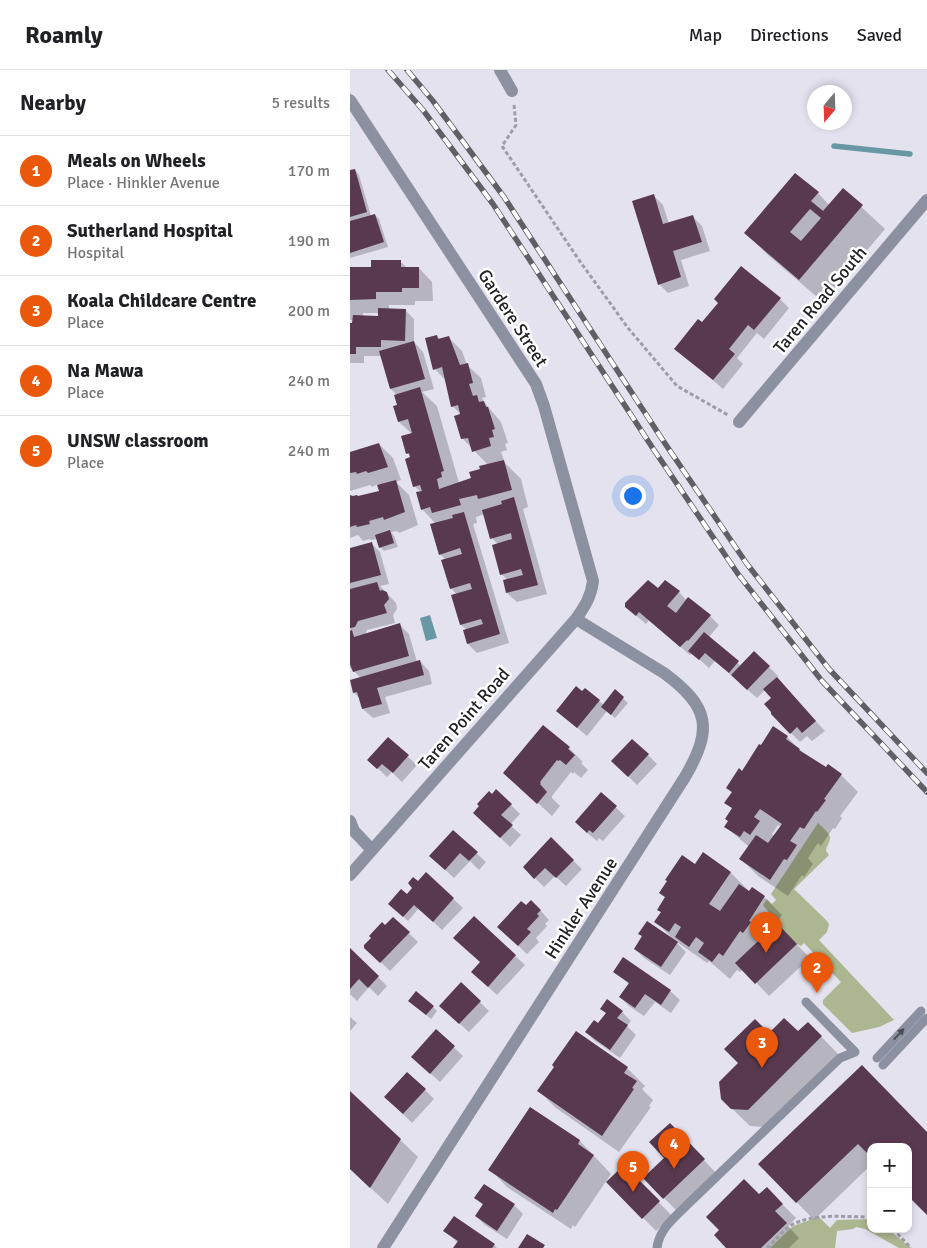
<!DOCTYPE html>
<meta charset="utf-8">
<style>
body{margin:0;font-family:Signika,sans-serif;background:#f2f2f2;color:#202124}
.controls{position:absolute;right:15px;bottom:15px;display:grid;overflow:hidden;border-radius:10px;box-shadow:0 2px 8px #0003}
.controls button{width:45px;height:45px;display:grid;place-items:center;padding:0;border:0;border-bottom:1px solid #e0e0e0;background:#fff;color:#202124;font:25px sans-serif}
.compass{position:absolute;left:457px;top:15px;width:45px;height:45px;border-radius:50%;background:#fff;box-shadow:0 2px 8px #0003;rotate:199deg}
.you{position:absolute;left:282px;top:425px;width:18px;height:18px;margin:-12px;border:4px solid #fff;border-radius:50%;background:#1a73e8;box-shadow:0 0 0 8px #1a73e833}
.badge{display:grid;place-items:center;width:32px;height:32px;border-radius:50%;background:#ea580c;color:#fff;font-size:16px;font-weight:700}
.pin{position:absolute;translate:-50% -41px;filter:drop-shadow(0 1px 2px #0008)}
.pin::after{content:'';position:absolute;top:26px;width:18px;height:15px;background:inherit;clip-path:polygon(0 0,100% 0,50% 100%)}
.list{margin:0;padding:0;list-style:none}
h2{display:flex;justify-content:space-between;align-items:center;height:65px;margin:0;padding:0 20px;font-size:21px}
h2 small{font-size:16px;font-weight:400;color:#757577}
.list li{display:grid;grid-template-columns:32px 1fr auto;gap:15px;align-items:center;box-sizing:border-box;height:70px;padding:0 20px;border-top:1px solid #e0e0e0}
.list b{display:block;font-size:19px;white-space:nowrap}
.list p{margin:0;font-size:16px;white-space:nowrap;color:#757577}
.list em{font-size:16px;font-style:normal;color:#757577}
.map{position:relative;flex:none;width:577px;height:1178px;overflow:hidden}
header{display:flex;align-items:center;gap:30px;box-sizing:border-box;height:70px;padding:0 25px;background:#fff;border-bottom:1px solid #e0e0e0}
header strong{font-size:24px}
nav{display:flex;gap:28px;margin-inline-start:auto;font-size:18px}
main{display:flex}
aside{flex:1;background:#fff}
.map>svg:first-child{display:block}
.green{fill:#acb690}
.water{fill:#6798a3}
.shadow{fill:#0003;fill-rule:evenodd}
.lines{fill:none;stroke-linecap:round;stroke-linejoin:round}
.stream{stroke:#6798a3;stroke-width:5.5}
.building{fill:#59394f;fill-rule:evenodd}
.path{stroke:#9e9ca6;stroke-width:3;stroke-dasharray:4 2.5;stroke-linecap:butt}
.service{stroke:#8b91a1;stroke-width:9}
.minor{stroke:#8b91a1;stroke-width:12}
.rail-casing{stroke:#605f66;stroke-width:5.5}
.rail{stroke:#fff;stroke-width:4;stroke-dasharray:11;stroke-linecap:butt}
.oneway{fill:#4c4e57}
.labels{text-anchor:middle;stroke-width:5;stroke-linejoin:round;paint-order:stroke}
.street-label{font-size:18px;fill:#222126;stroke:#fff}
</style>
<header>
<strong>Roamly</strong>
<nav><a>Map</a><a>Directions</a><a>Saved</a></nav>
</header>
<main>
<aside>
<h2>Nearby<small>5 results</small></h2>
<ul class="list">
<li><span class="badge">1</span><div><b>Meals on Wheels</b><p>Place · Hinkler Avenue</p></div><em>170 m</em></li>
<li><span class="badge">2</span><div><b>Sutherland Hospital</b><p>Hospital</p></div><em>190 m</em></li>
<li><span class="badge">3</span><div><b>Koala Childcare Centre</b><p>Place</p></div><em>200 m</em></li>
<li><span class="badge">4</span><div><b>Na Mawa</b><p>Place</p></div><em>240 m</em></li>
<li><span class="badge">5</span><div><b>UNSW classroom</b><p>Place</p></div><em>240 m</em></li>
</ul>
</aside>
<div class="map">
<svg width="577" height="1178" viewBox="0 0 577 1178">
<rect width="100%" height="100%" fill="#e4e2ee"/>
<path class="green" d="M468 753C472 757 480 763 480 768 480 772 476 777 476 781L479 785 444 819 476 850 479 854 477 862 469 870 544 950 529 957 502 963 473 934V930L491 912 454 873 451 876 447 874 427 853 413 835 417 829 422 834 426 830 421 824Z
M469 1147 480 1158 487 1150 521 1149V1159H538L561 1178H549L515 1159 506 1157 503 1159 487 1161 485 1178H420L443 1156Z"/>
<path class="water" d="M80 545 87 568 76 571 70 548Z"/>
<path class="shadow" d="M5 100 9 105 21 146 25 145 29 149 38 177 0 188V102Z
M493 120 535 159 473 232 419 186 395 163 468 123 480 136Z
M304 126 313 135 319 154 343 147 352 156 360 181 331 190 339 216 318 223 309 214Z
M50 191 57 198H69L82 212 83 231H65V235H39V240H55L64 249V272L73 282 84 319 72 322 87 336 109 413 122 408 138 395 112 368V345L102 336 96 311 85 299 87 266 91 270 99 268 112 281 117 295 131 308 136 327 132 328 134 332 151 352 158 373 155 374 157 380 151 382 154 390H152L171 409 178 437 173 439 197 524 167 532 157 523 154 511 158 510 151 504 148 474 142 468 135 444 126 447 127 453 123 454 159 573 127 583 118 574 117 560 111 555 107 525 101 518 96 490 90 484 86 454 72 439 71 422 64 416 62 388 57 383 62 364 49 352 47 325 41 319 31 286H14V293H0V254H4V250H0V199L22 198ZM13 243H29V247L13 246Z
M430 229 439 238 414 269 407 263 387 288 393 294 373 319 326 278 353 254Z
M29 374 43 388 51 410 46 412 59 425 68 455 49 463 47 461 41 462 44 466 48 477 34 481 30 477 27 469 21 470 20 469 13 471 8 465 0 468V427L3 428 30 422 28 414 22 417 20 415 0 421V383Z
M21 473 30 482 39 514 30 516 46 533 47 539 43 545 45 553 17 560 15 565 50 555 59 564 67 592 70 591 79 601 82 614 35 627 40 643 23 648 13 639 11 629 4 623 11 608 0 598V479Z
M308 520 329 522 337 531 360 546 369 555 359 567 391 596 404 582 428 606 426 608 475 661 462 671 457 666 450 672 422 644 423 628 415 620 407 628 365 591 359 598 342 583 340 585 299 550 296 554 276 537Z
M265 621 278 633 265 648 257 641 237 666 207 641 233 623 249 631 254 635Z
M194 657 219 678 233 692 231 693 238 700 231 708 224 702 223 704 221 702 202 726V728L210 736 202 746 155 703Z
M437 667 455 685 476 699 491 705 508 722 490 746 492 748 485 759 483 758 471 776 468 773 458 788 463 794 454 807 452 805 438 826 408 806 391 789 399 777 376 757 383 739 376 732 382 723 377 718 393 703ZM428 755 431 757 424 767 422 764Z
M38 669 67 695 52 712 42 702 37 707 19 690Z
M298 685 307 694 287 715 272 700Z
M251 724 275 746 253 771 249 768 247 771 235 761Z
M161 735 170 744 160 755 171 765 160 777 125 743Z
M103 762 136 792 129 800 120 791 104 808 90 795Z
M201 769 232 799 216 816 205 806 194 817 174 797Z
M353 784 381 803 398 820 397 822 399 823 402 819 414 827 432 845 426 853 460 888 419 926 393 899 390 902 387 900 380 909 359 891 357 893 327 872V873L336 882 320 905 294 888 285 879 323 869 306 852 312 843 308 840 316 828 311 823 346 796Z
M76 804 113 838 92 860 69 838 58 851 40 834 57 826Z
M176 837 190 840 199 850 195 854 197 856 186 868 189 872 177 884 158 866Z
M43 848 68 872 40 901 15 877Z
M124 848 175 895 147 925 132 911 131 893Z
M1 880 37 916 28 926 19 917 7 931 0 924Z
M274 889 320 921 330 930 321 943 305 932 294 946 279 936 270 927 279 914 265 902Z
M111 914 139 941 119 962 100 945Z
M64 935 83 937 87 941 81 949Z
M252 939 272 942 281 951 277 956 286 965 270 988 245 971 236 962 248 955 257 944Z
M0 947 7 953 0 961Z
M458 953 488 984 416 1057 400 1056 372 1029 419 964 448 963Z
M86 961 113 986 90 1012 72 996Z
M227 963 277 998 295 1016 292 1019 303 1030 299 1036 301 1037 269 1082 206 1038 189 1021Z
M512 996 577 1063V1144L558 1077H521V1095L464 1150 410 1094Z
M75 1020 84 1029 62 1053 45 1036Z
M0 1022 68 1087 38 1134 0 1099Z
M181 1038 230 1071 261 1104 225 1157 223 1155 221 1159 157 1117 140 1099Z
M333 1068 367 1104 327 1141 314 1128 316 1088Z
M274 1096 322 1146 306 1161 258 1112Z
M409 1126 430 1132 446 1148 438 1156 449 1168 439 1178H378Z
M126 1128 164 1135 173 1144 157 1169 135 1155 126 1146 133 1135Z
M95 1161 144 1175 147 1178H104L108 1173Z"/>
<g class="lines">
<path class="stream" d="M484 76 560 84"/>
</g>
<path class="building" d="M5 99 17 142 0 147V100Z
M445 103 469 122 461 131 473 141 493 118 513 135 449 210 394 163ZM460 139 471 148 451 171 440 162Z
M304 124 313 154 343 145 352 172 323 181 331 207 308 215 282 131Z
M25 144 34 172 0 183V151Z
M21 190H51V197H69V218H52V222H26V229L0 230V197H21Z
M391 196 431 228 404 260 398 255 379 279 385 284 363 310 324 279 348 249 352 252 368 233 364 229Z
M28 238 56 239 55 271 31 270V277H6V284H0V253H2L3 245 28 246Z
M87 265 88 269 99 266 110 295 118 293 123 313 119 314 123 326 127 325 129 332 134 331 136 337H138L145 359 142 360 144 367 139 368 141 376 122 382 118 368 111 369 104 346 110 344 108 335 101 337 92 297 83 300 75 268Z
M64 271 75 309 40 319 29 281Z
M70 317 94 401 91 402 92 407 87 409 89 419 121 408 119 402 130 399 129 396 154 390 162 420 128 429 127 425 109 429 111 435 82 443 80 437 71 440 66 422 72 421 70 415 63 417 55 389 60 387 59 383 56 384 51 366 62 363 58 349 48 352 43 336 47 335 44 325Z
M29 373 38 397 18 403 16 401 7 404 6 402 0 403V382Z
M46 410 55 442 34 450 33 447 19 451 20 454 7 457 6 455 0 457V425L3 426 7 425 8 426 29 421 27 415Z
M164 427 188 515 156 523 153 510 173 505 171 499 150 505 142 475 162 469 161 463 140 469 132 440 152 434 151 431Z
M114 442 150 564 117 574 113 560 133 554 131 549 110 555 101 525 122 519 120 513 100 519 91 490 112 484 110 478 89 485 80 454 103 448 102 445Z
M40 460 44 473 29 478 25 465Z
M22 472 31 505 0 513V478Z
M298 510 308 518 315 510 330 521 317 536 326 543 338 527 361 545 338 571 337 570 330 577 289 542 286 546 275 537V533Z
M27 512 30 521 32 520 37 522 39 529 34 535 37 543 8 551 5 557 0 558V519Z
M50 553 59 586 3 602 0 594V561L2 560 4 567Z
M354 562 389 591 379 603 355 583 349 590 338 581Z
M404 581 420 596 397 620 381 605Z
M70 590 74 605 27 618 32 634 12 639 7 622 3 623 0 610Z
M427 607 466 651 452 663 447 657 440 664 421 644V642L414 634 421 628 413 619Z
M226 616 232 621 235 618 250 630 227 658 206 641Z
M265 619 274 627 261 645 251 637Z
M193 655 220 677 218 679 225 685 216 695 210 690 208 691 207 690 190 712 191 713 190 714 197 722 187 734 153 703Z
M423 656 438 666 436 669 450 679 449 680 476 697 478 694 492 704 474 729 476 730 467 742 466 741 454 759 450 757 440 771 447 775 437 790 434 789 420 810 389 789 406 765 418 773 432 754 410 739 404 747 410 751 400 765 394 761 390 767 374 757 378 751 375 749 382 738 374 733 382 722 376 718 389 698 392 701 409 674 411 675Z
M38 667 59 685 43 703 32 694 27 699 17 690Z
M282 669 299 684 278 707 261 691Z
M146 719 162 734 151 745 163 755 150 768 123 743 129 736 127 734 139 721 142 724Z
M251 722 267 736 243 763 239 760 237 763 225 752Z
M103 760 128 782 119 791 110 783 95 800 79 786Z
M201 767 224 790 206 808 195 798 184 809 173 797Z
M353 782 381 802 359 834 370 841 389 814 399 821 402 817 415 826 399 851 401 852 393 863 390 861 373 886 369 883 362 892 348 882 354 873 346 867 339 877 325 867 331 857 325 853 319 862 304 852 311 842 307 840 315 827 309 823 317 811 315 810 332 785 345 794Z
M76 802 104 828 83 852 64 835 53 847 38 834 51 819 57 824 62 818 58 813 63 807 68 811Z
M181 830 191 840 187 844 189 846 177 859 181 862 168 876 147 857 171 831 176 835Z
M124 846 166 885 138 917 121 902 130 892 103 868Z
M43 847 60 862 30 893 14 878V875L21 868 19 866 32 852 35 855Z
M297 851 328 872 311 897 284 879 292 866 288 864Z
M427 853 447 874 405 914 385 893Z
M0 878 29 906 18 918 9 909 0 919Z
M273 887 321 920 311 935 295 924 285 938 269 927 279 913 263 902Z
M111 912 131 931 109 954 89 936Z
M66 921 84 936 76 945 58 931Z
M257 929 273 941 267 948 278 955 260 980 235 962 244 950 248 953 256 943 250 939Z
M434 948 448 961 458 952 472 966 398 1040 381 1039 371 1029 369 1012 388 993 374 979 405 949 419 963Z
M86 959 105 976 80 1004 61 987Z
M226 961 278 997 274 1003 287 1011 282 1018 284 1019 252 1066 187 1021 204 997 202 995Z
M512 995 577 1062V1145L558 1126V1077H521V1087L508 1074 446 1133 408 1094Z
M57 1002 76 1019 53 1044 34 1027Z
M0 1021 51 1069 20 1118 0 1099Z
M180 1037 230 1070 228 1074 244 1085 207 1140 205 1139 203 1143 138 1100Z
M320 1053 355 1089 313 1129 293 1108 314 1088 299 1072Z
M274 1095 310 1131 292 1149 256 1112Z
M394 1109 409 1124 417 1117 433 1134 425 1141 437 1153 411 1178H376L364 1165 369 1160 356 1147Z
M134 1114 165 1134 147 1161 125 1146 133 1134 124 1128Z
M104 1146 145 1174 142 1178H103L108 1171 93 1161Z
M177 1164 195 1175 193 1178H168Z"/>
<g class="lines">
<path class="path" d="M164 35 166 55 152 76 229 190 278 258 327 316 378 345
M543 1159 561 1178
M417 1178C425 1171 434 1159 443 1154 467 1143 495 1147 521 1147"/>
<path class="service" d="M527 988 571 941
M533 995 577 948
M307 1178C309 1159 325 1147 338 1134L490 988 505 982 456 932"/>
<path class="minor" d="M150 0 162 21
M0 30 186 314 194 336 243 511C241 527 235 536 226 549L0 805
M389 352 577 130
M0 751 4 761 22 780
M33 1178 335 707C363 659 360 637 314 603L226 549"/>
<defs>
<path id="rail" d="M38 0 73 40 143 134 304 380 388 504 472 611 577 722
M57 0 83 31 154 127 314 372 397 494 479 599 577 703"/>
</defs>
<use href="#rail" class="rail-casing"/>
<use href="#rail" class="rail"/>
</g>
<defs><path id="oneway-solid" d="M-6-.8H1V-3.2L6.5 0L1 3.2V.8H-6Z" transform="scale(1.25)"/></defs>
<use class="oneway" href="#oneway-solid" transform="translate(549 964) rotate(-47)"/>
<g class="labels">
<g class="street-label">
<text transform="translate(470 230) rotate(-50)" y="6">Taren Road South</text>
<text transform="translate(163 248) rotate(57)" y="6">Gardere Street</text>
<text transform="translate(114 649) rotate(-49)" y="6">Taren Point Road</text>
<text transform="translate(231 838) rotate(-57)" y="6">Hinkler Avenue</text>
</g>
</g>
</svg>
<div class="controls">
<button>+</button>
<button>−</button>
</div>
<svg class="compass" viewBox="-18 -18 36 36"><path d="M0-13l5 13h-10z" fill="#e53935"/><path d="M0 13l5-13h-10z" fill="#757577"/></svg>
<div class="you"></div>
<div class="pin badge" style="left:416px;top:883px">1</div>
<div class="pin badge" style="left:467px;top:923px">2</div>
<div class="pin badge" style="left:412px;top:998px">3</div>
<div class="pin badge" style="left:324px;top:1099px">4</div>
<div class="pin badge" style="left:283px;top:1122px">5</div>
</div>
</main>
